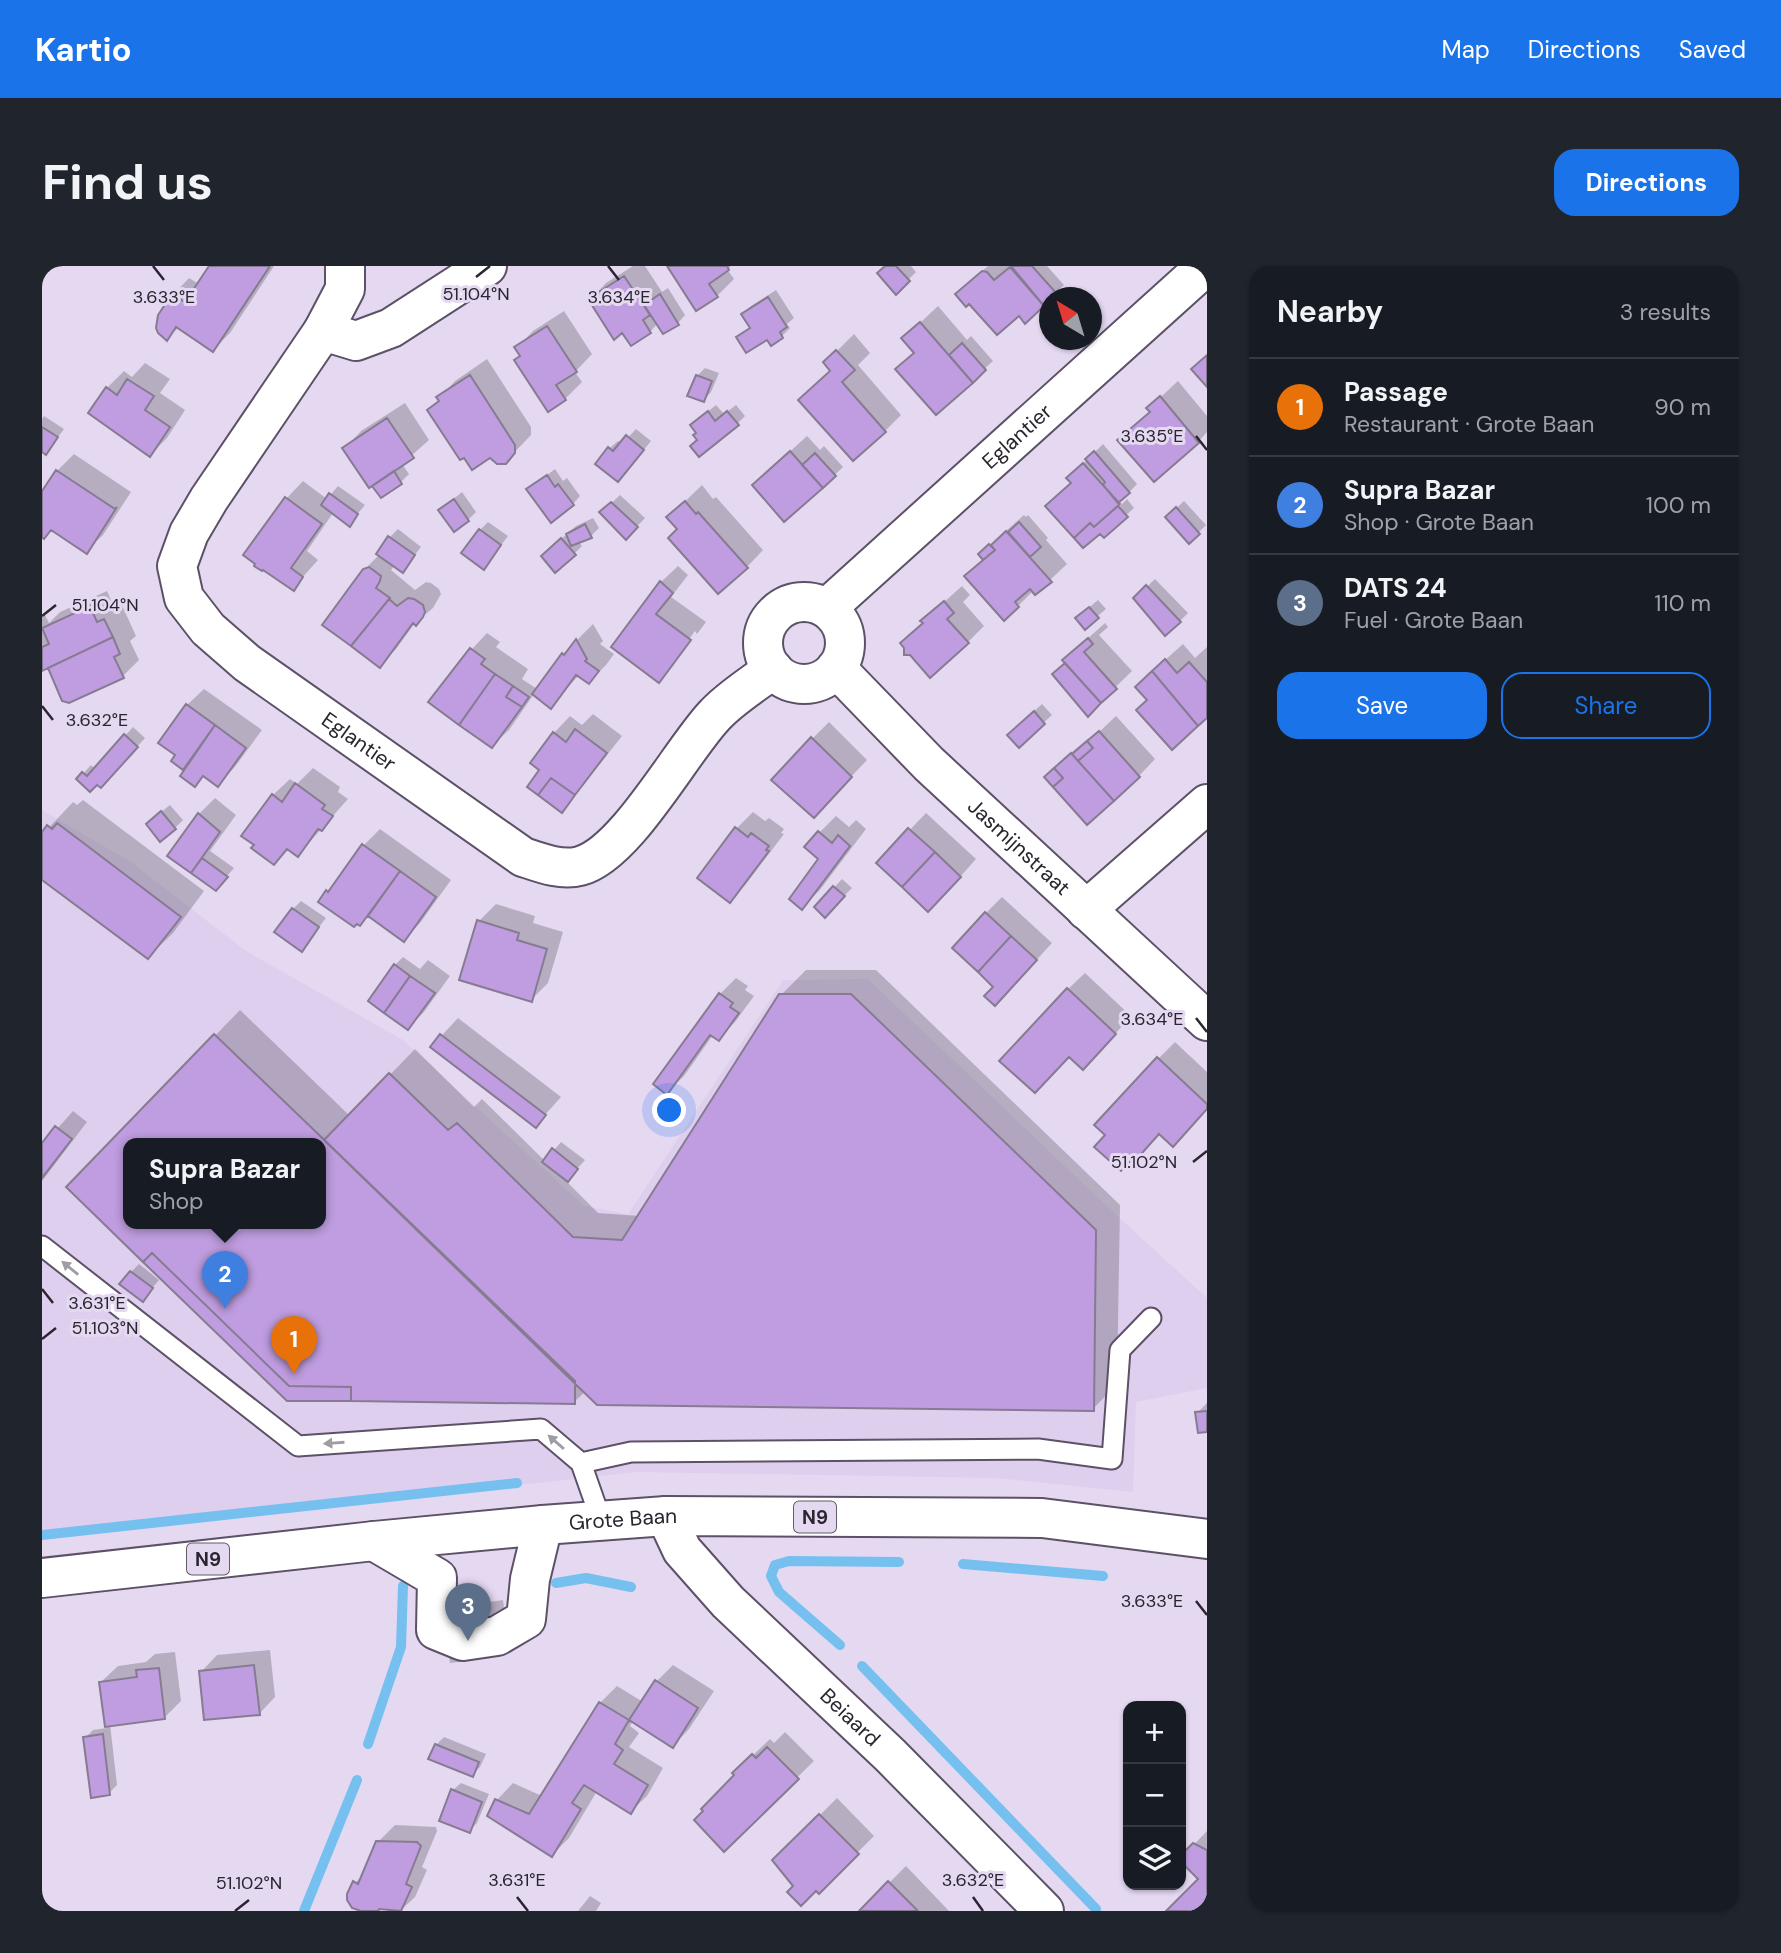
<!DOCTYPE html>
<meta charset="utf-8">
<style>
body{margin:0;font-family:"DM Sans",sans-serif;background:#20242c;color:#f1f3f6}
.controls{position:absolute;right:21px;bottom:21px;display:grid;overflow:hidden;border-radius:14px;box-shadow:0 2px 5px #0004}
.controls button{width:63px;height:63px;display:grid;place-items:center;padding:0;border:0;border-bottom:2px solid #363941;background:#171b24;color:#f1f3f6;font:35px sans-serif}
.compass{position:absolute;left:997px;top:21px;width:63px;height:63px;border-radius:50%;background:#171b24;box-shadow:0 2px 5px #0004;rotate:322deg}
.you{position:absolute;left:628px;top:845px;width:24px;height:24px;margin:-18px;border:5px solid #fff;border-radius:50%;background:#1a73e8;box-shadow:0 0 0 10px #1a73e833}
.badge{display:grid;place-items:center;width:46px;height:46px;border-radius:50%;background:#1a73e8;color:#fff;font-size:23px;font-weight:700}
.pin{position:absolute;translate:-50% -58px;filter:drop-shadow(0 2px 4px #0008)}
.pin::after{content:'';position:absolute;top:37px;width:24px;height:21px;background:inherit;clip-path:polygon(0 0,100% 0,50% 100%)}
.popup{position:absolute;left:81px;top:872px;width:203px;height:91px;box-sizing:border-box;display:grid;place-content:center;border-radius:14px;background:#171b24;filter:drop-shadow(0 2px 5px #0005);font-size:23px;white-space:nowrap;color:#9ea1a6}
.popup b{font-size:26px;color:#f1f3f6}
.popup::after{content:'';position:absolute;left:50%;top:100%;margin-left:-14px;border:14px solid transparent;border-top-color:#171b24}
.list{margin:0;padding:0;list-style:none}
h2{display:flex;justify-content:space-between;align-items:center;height:91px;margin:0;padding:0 28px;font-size:30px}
h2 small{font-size:23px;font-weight:400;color:#9ea1a6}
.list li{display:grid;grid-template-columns:46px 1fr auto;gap:21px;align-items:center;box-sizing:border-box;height:98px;padding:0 28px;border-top:2px solid #363941}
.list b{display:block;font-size:26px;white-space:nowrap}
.list p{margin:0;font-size:23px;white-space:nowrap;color:#9ea1a6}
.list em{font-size:23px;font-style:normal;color:#9ea1a6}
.actions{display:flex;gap:14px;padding:21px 28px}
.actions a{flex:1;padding:16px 0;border:2px solid #1a73e8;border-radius:21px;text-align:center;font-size:24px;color:#1a73e8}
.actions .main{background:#1a73e8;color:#fff}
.icon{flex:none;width:38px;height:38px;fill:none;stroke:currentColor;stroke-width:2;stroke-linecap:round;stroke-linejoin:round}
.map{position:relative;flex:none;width:1165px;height:1645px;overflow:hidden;border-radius:21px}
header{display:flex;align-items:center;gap:42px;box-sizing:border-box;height:98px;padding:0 35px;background:#1a73e8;color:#fff}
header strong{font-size:33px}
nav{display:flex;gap:38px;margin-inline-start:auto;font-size:24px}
.intro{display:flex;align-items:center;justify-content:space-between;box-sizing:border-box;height:168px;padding:0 42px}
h1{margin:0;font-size:49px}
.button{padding:18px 32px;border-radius:21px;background:#1a73e8;color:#fff;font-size:24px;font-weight:700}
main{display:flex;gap:42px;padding:0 42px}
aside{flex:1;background:#171b24;border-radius:21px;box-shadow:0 2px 5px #0004}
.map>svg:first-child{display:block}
.built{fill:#dfcfef;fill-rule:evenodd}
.shadow{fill:#0003;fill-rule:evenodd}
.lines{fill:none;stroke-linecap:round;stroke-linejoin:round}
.stream{stroke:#76c0f0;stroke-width:10}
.building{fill:#bf9de0;stroke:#867b91;stroke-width:2;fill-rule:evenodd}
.lane-casing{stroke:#5c5166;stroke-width:23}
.street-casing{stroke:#5c5166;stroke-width:42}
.primary-casing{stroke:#5c5166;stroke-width:42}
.lane{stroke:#fff;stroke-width:19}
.street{stroke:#fff;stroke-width:38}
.primary{stroke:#fff;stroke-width:38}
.oneway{fill:#9f9da1}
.ticks{fill:none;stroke:#2a252f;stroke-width:2.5}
.labels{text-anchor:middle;stroke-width:6;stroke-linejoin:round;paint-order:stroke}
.shield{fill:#e5d9f2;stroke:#625b6a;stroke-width:2}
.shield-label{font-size:19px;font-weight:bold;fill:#2a252f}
.street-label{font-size:21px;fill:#2a252f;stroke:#e5d9f2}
.ticks-label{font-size:18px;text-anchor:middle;fill:#2a252f;stroke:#e5d9f2;stroke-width:6;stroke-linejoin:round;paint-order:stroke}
</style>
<header>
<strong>Kartio</strong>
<nav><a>Map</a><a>Directions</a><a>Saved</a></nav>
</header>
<div class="intro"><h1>Find us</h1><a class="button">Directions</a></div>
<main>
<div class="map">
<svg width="1165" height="1645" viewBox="0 0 1165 1645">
<rect width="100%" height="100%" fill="#e5d9f2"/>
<path class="built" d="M0 544 89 596 204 685 361 774 542 940 586 948 741 714 826 713 1069 944 1165 1032V1122L1094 1136 1091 1226 954 1212 594 1206 0 1272ZM87 877H279V957H87Z"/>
<path class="shadow" d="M169 0H232L188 67 171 84 137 61 125 73 131 29 147 12 157 18Z
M591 0H603L620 26 626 22 643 49 636 57H616L608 66 548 34 564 17Z
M627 0H689L685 3 692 13 675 30Z
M844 0H869L874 6 854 26Z
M946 0H1005L1022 19 983 55 932 12Z
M734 24 752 52 745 58 748 62 740 70 696 71 709 60 701 48 709 40Z
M896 40 925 74 929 70 951 95 894 147 856 103 873 85 862 72Z
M522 45 550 88 533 106 540 116 523 133 475 82 491 65Z
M812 68 828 87 816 99 859 149 843 165 783 97Z
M445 93 489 161V169L463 196 387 144 413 115Z
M103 97 128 113 118 127 143 144 125 172 108 189 65 122 82 105 90 111Z
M663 102 677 107 669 126 662 134 655 110Z
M1136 115 1165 150V166L1156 176 1078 174 1109 145 1107 142Z
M363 137 387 174 360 198 367 208 359 216 303 182 319 165Z
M674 139 682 148 694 139 703 150 695 158 657 173 658 152Z
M2 150 22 163 4 187 0 184V153Z
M594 163 609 175 584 206 568 182 576 175 580 178Z
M765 170 778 184 782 180 801 201 780 221 729 203Z
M1061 178 1095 218 1074 240 1076 242 1085 233 1092 242 1062 270 1058 265 1041 280 1030 216 1027 212Z
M32 188 89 226 61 269 44 285 10 263 0 269V228L15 205Z
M513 203 521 215 525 212 538 230 531 238 487 223Z
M261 215 285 233 296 220 323 239 307 258 291 247 265 285 276 294 251 322 203 289 245 232Z
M660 219 671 233 674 231 721 284 705 301 637 263 627 251Z
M420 226 434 246 426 254 398 244Z
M578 229 603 252 584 272 560 246Z
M1142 235 1164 259 1147 276 1125 251Z
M982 249 984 251 986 249 1006 272 1004 274 1025 298 1008 314 991 325 976 340 925 310 942 293 938 288Z
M551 252 557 262 549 270 536 275 540 280 532 288 509 282 534 260Z
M446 256 466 270 442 302 438 264Z
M356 263 379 281 361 304 353 299 349 304 373 324 384 316 389 317 397 323 399 328 391 342 373 357 354 383 338 399 322 304 338 288 348 271Z
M636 300 646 309 629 331 664 356 632 399 655 368 653 365 628 399H632L616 414 572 380 619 316Z
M1113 313 1146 347 1138 355 1093 332Z
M920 320 928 329 921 336 942 360 926 376 869 387 881 355Z
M65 325 72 341 79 337 94 370 88 375 97 394 81 410 7 400 0 403V351L3 349 7 357 18 346Z
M1056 334 1064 343 1043 361 1044 344Z
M1063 357 1066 361 1057 369 1090 405 1046 448 1022 394Z
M551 358 561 375 558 378 572 388 564 399 547 416 537 409 509 440 492 428 467 464 450 480 417 397 445 367 458 376 454 381 486 403 480 413 495 423 521 388Z
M1141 378 1153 392 1165 381V449L1107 433 1112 404Z
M162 423 220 464 192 502 175 518 163 509 153 518 143 504 132 494 136 489 145 439Z
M1000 438 1010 449 977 479 975 461Z
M551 448 580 470 528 536 499 503 512 467 528 450 540 459Z
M1074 450 1113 493 1097 510 1005 511 1031 485 1047 472 1048 474 1052 471Z
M787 456 825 494 788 533 770 473Z
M91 461 103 472 67 512 36 513 49 499 53 503Z
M271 502 298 521 296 526 306 533 256 589 247 582 232 597 231 529 248 513 255 518Z
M173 532 194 549 168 585 192 602 174 623 128 590 157 548Z
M41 534 162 625 131 667 106 691 0 612V569L31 536 35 539Z
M128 539 141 554 133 562 114 550Z
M711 546 723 555 727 552 742 563 739 567 742 568 704 618 688 634 658 612 695 562Z
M884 547 934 593 903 628 836 597Z
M794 550 807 561 814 554 824 563 777 625 760 641 779 593 778 566Z
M338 563 409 614 378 657 362 674 327 649 318 658 279 635 322 579Z
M800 613 810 622 783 649 774 641Z
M960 631 1010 677 969 722 954 721 944 647Z
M259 635 284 652 259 684 251 643Z
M454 638 493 650 491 657 521 666 506 717 489 734 437 655Z
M361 691 378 703 386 694 408 710 382 746 366 762 353 699Z
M764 704H834L1078 939 1075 1118 1051 1143 545 1124 532 1136 245 1133 26 921 198 744 308 850 373 783 432 841 440 833 503 895 519 876 543 894 524 915 556 947 598 950 739 729ZM87 877H279V957H87Z
M1043 707 1089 750 1058 785 1026 723Z
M694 712 706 720 703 724 712 730 693 756 676 773 671 769 642 810 625 826 678 728Z
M416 752 519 831 493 860 390 780Z
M1133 776 1165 806V842L1066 869 1116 793Z
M31 845 45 856 0 915V880Z
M97 998 117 1014 101 1033 89 1006Z
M1165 1137V1164L1155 1147Z
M461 1334 466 1375 449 1392 408 1397 403 1356 420 1340Z
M228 1384 233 1431 217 1448 159 1406 175 1389Z
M133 1386 139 1435 122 1452 68 1458 75 1519 67 1527 43 1472 51 1464 65 1462 59 1416 76 1400 104 1396 113 1388Z
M631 1399 672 1425 647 1463 631 1480 591 1455 588 1460 597 1467 587 1481 621 1502 605 1530 588 1546 555 1525 527 1572 510 1589 447 1549 455 1534 471 1517 500 1530 558 1437 575 1420 601 1436 614 1416Z
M743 1466 772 1495 682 1583 709 1491 728 1473 732 1477Z
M402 1471 444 1488 438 1501 430 1509 394 1479Z
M419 1517 447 1528 435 1557 427 1565 411 1524Z
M795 1532 832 1570 777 1625 754 1620 733 1594Z
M353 1559 394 1561 395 1565 380 1601 385 1604 373 1631 358 1645H346L340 1642 337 1645H324L313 1617 323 1607 336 1576Z
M1165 1565V1645H1126L1158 1613 1139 1592Z
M864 1600 907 1645H819Z
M548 1630 559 1637 554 1645H536Z"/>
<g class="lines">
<path class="stream" d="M0 1269 475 1217
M921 1298 1061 1310
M514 1317 544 1312 589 1321
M798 1379 737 1326 729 1310 733 1299 747 1295 857 1296
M820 1400 1054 1643
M326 1478 359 1381 361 1320
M262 1645 315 1514"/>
</g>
<path class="building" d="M167 0H228L171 86 134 61 125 75 116 67 114 62 116 49 130 28 143 36Z
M625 0H685L687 4 667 18 676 31 654 45Z
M843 0H854L868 15 854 29 835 7Z
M969 0H990L1016 29 1007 32V36L1002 40Z
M968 1 1002 40 983 58 977 50 955 69 927 38 924 41 913 28 940 5 945 6 952 14Z
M582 10 608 49 601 54 609 67 589 80 580 67 572 74 546 33Z
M618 28 637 59 621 68 602 39Z
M726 31 745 61 738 66 741 72 729 80 725 74 704 87 694 71 708 62 699 48Z
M878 56 931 117 894 149 853 103 872 87 859 72Z
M505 60 535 106 514 119 524 134 506 146 472 94 478 90 472 81Z
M920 77 944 104 931 117 907 89Z
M794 84 813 104 800 116 844 166 811 195 756 134 788 105 781 96Z
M1165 89V121L1149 103Z
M428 109 473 179V187L464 198H455L448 192 430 204 422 192 418 194 385 144 397 135 394 131Z
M654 109 670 115 662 136 645 130Z
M85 113 112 130 103 144 128 161 108 191 46 147 64 121 75 129Z
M1118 130 1157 177 1112 216 1075 174 1108 146 1104 142Z
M666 145 673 155 685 145 697 159 657 191 648 180 655 174 651 169 654 167 648 159Z
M345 152 372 192 327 222 300 182Z
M0 161 16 171 4 189 0 186Z
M584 169 602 184 576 216 553 198 566 181 571 185Z
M748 185 781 222 742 256 710 219Z
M1052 185 1088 227 1076 237 1061 219 1063 216 1043 193Z
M773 187 794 210 781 222 760 199Z
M1041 197 1078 238 1052 261 1048 257 1032 272 1003 240 1029 217 1024 212Z
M14 204 73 243 75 241 45 288 9 264 2 273 0 271V225Z
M352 205 360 218 339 232 330 220Z
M505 209 513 221 516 218 532 239 509 257 484 223Z
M287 227 316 248 308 261 279 239Z
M243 231 280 258 249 302 261 311 252 325 221 304 220 305 212 300 213 298 201 289Z
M412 233 427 255 412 266 396 244Z
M643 235 654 248 656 246 706 302 676 328 626 272 635 263 624 251Z
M569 236 596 261 584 274 557 246Z
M1076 240 1086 251 1062 272 1058 268 1041 282 1032 272 1048 257 1052 261Z
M1134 241 1158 268 1147 278 1123 251Z
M977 256 999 281 988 291 966 266Z
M543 258 550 272 529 280 524 268Z
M437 263 459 279 442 304 419 287Z
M964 265 1010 316 993 329 988 323 973 336 977 341 962 355 922 310 953 284 949 279Z
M346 270 373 289 361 307 334 288Z
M519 272 534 289 513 307 499 290Z
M947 278 953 284 941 294 936 288Z
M327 301 339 310 338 315 334 322 348 332 309 380 280 359 321 303Z
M618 315 631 327 614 348 649 374 617 417 569 381Z
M1104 319 1139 356 1123 370 1091 332Z
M366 332 372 333 381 339 383 346 381 351 374 360 371 357 338 402 309 380 347 333 355 340Z
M902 335 912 347 905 353 927 377 888 412 868 389H862V382L858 377 881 357 878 355Z
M48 340 55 356 62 353 71 371 0 405V381L7 378 0 362Z
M1047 341 1057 352 1043 364 1033 352Z
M71 371 78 388 72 391 82 412 27 437 20 435 6 402Z
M1046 372 1051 378 1042 386 1075 423 1059 437 1020 394Z
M534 373 545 393 543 395 557 405 547 418 534 409 509 443 490 428 520 387 522 389Z
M428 382 443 393 439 398 453 408 417 459 386 436Z
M1123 393 1135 407 1147 396 1165 416V452L1156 460 1110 405Z
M1023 397 1059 437 1046 451 1010 408Z
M1110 405 1156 460 1130 484 1094 444 1105 434 1093 421Z
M453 408 471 420 464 431 480 441 450 482 417 459Z
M471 420 487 431 480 441 464 431Z
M144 438 173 459 141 504 129 495 133 489 116 477Z
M992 445 1003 458 977 482 965 469Z
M173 459 204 482 176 521 161 510 153 521 138 510Z
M533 463 565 487 533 529 509 512 496 529 485 521 497 504 488 497 511 466 524 476Z
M1057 465 1098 511 1072 535 1036 495 1051 482 1045 475Z
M82 468 96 481 59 522 55 519 48 526 34 513 40 506 45 510Z
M769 471 810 511 772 552 729 514Z
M1045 475 1051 482 1036 495 1030 488Z
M1029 487 1072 535 1045 559 1011 521 1021 512 1012 502Z
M1012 502 1021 512 1011 521 1002 511Z
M509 512 533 529 520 547 496 529Z
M253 517 283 539 280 543 291 550 280 565 276 563 256 591 245 583 232 599 209 582 212 579 199 570 230 528 240 536Z
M119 545 134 563 118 576 104 558Z
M156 547 178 566 149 607 125 590Z
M15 557 139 651 106 693 0 614V566L5 559 10 563Z
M693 561 706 571 709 567 727 580 724 584 727 585 688 637 655 612Z
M866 562 893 586 860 621 834 597Z
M776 565 790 577 796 569 808 580 760 644 747 633 776 593 762 581Z
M320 578 358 605 318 660 315 658 312 661 276 636 284 624 286 626Z
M893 586 919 611 886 646 860 621Z
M160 592 186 611 174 625 149 607Z
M358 605 394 631 362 676 326 650Z
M791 620 803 630 783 652 772 641Z
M250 642 277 661 260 686 232 666Z
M943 646 969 670 936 706 910 682Z
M435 654 477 667 475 674 505 683 490 736 417 714Z
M969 670 995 694 953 740 942 730 951 721 936 706Z
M352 698 368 710 342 747 326 735Z
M368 710 393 727 366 764 342 747Z
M1025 722 1074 768 1041 804 1027 791 993 827 957 795Z
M677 727 691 737 688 741 697 747 677 775 668 769 625 829 611 818Z
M737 728H809L1054 964 1052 1145 555 1139 282 874 347 807 406 864 415 857 531 971 580 974Z
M172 768 533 1115V1138L309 1135V1121L247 1120 110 987 101 996 24 921ZM87 877H279V957H87Z
M398 768 504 849 494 862 388 781Z
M1115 791 1165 838V843L1131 881 1117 868 1093 895 1091 893 1079 905 1052 881 1063 869 1052 859Z
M13 860 30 873 0 912V877Z
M510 882 536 903 526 916 500 896Z
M110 987 247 1120 309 1121V1135H245L101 996Z
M88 1005 111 1022 101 1036 77 1018Z
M1165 1145V1166L1156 1167 1153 1146Z
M212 1399 218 1449 162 1454 157 1405Z
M117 1402 123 1453 63 1461 57 1416 95 1411 94 1404Z
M613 1414 656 1442 631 1482 587 1454Z
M557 1436 587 1454 573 1478 581 1484 572 1498 606 1519 589 1548 542 1519 530 1537 539 1543 510 1591 445 1550 453 1533 487 1548Z
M61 1468 68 1529 49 1532 41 1471Z
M393 1478 437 1496 431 1511 386 1493Z
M725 1481 757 1513 682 1586 652 1554 661 1545 659 1543 692 1509 690 1507 710 1488 714 1492Z
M409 1523 440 1536 428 1567 397 1555Z
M777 1548 817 1588 777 1628 774 1625 759 1640 745 1626 751 1620 730 1594Z
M334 1575 375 1576 379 1580 364 1618 370 1621 359 1645 337 1643 336 1645H319L310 1642 305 1634V1628L311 1615 316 1618Z
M1151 1577 1165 1584V1645H1124L1156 1613 1139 1596V1589Z
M846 1615 876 1645H817Z"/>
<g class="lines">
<defs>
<path id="lane" d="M0 980 256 1180 499 1163 539 1197 559 1254
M539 1197 589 1186 996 1183 1070 1193 1078 1084 1109 1052"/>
<g id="street">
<path id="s1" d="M445 0 349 62 314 75 281 65 167 233 147 267 135 300 142 332 166 363 205 397 481 591C499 597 519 605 538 600 584 588 639 485 672 450 688 432 712 418 731 403"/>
<path d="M281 65 303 23V0"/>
<circle cx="762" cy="377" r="41"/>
<path id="s2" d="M785 342 1164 0"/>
<path id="s3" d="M794 402 887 498 1165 755"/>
<path d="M1044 644 1165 538"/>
<path id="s4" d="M624 1250 640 1284 686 1336 848 1489 1002 1645"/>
<path d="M332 1275 395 1312 394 1364 421 1375 455 1370 484 1353 488 1313 501 1259"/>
</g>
<g id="primary">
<path id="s5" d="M0 1312 332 1275 501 1259 624 1250 1000 1252 1165 1273"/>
</g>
</defs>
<use href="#lane" class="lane-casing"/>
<use href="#street" class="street-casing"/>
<use href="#primary" class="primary-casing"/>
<use href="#lane" class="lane"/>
<use href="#street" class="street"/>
<use href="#primary" class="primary"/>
</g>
<defs><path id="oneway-solid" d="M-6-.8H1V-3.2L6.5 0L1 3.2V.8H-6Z" transform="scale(1.75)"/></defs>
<g class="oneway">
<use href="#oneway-solid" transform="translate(28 1002) rotate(-141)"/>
<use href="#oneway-solid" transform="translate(514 1176) rotate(-139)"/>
<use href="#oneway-solid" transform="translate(292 1177) rotate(176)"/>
</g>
<path class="ticks" d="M111 0 122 14M566 0 577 14M434 11 448 0M1154 170 1165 184M0 350 14 339M0 440 11 454M1154 752 1165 766M1151 896 1165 885M0 1023 11 1037M0 1073 14 1062M1154 1335 1165 1349M475 1631 486 1645M931 1631 941 1645M193 1645 207 1634"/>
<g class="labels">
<g class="shield">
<rect x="752" y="1235.5" width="42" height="31" rx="5"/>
<rect x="145" y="1277.5" width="42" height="31" rx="5"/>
</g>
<g class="shield-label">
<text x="773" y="1258">N9</text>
<text x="166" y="1300">N9</text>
</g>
<g class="street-label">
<text dy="7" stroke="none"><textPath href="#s2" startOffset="256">Eglantier</textPath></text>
<text dy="7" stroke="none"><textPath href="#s1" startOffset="724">Eglantier</textPath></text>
<text dy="7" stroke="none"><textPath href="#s3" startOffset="256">Jasmijnstraat</textPath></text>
<text dy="7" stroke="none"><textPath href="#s5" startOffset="584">Grote Baan</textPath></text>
<text dy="7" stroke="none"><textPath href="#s4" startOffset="275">Beiaard</textPath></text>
</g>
</g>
<g class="ticks-label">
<text x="434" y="34">51.104°N</text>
<text x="122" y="37">3.633°E</text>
<text x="577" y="37">3.634°E</text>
<text x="1110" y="176">3.635°E</text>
<text x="63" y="345">51.104°N</text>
<text x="55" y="460">3.632°E</text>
<text x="1110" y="759">3.634°E</text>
<text x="1102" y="902">51.102°N</text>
<text x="55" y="1043">3.631°E</text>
<text x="63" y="1068">51.103°N</text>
<text x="1110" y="1341">3.633°E</text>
<text x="475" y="1620">3.631°E</text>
<text x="931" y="1620">3.632°E</text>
<text x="207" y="1623">51.102°N</text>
</g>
</svg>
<div class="controls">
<button>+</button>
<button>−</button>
<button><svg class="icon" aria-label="layers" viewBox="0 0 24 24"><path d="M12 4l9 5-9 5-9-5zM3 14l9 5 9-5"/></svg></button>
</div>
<svg class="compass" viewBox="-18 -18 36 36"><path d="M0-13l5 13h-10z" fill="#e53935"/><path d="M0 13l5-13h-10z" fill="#9ea1a6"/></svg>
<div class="you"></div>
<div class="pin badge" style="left:252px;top:1108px;background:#e8710a">1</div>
<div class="pin badge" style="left:183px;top:1043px;background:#3f7fe0">2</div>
<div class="popup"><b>Supra Bazar</b>Shop</div>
<div class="pin badge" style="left:426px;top:1375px;background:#5c6f8a">3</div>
</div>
<aside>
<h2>Nearby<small>3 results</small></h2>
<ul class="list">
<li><span class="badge" style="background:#e8710a">1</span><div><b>Passage</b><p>Restaurant · Grote Baan</p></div><em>90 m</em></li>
<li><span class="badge" style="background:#3f7fe0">2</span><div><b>Supra Bazar</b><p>Shop · Grote Baan</p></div><em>100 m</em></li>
<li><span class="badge" style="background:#5c6f8a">3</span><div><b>DATS 24</b><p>Fuel · Grote Baan</p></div><em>110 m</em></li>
</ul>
<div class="actions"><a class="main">Save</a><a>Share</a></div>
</aside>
</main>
